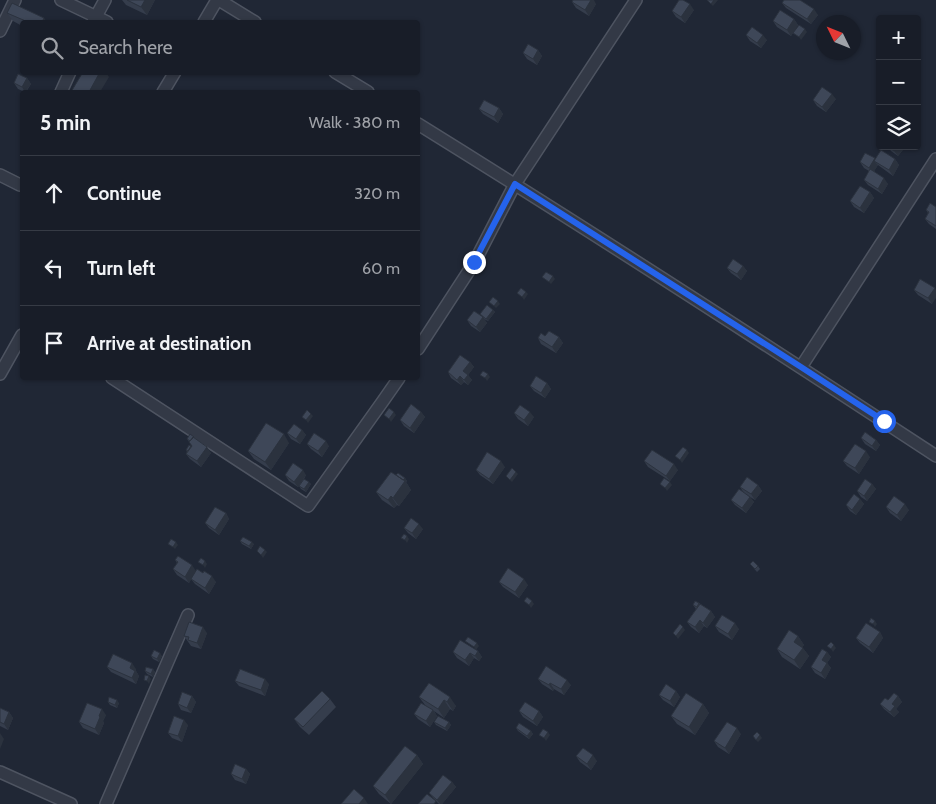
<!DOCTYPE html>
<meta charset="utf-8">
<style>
body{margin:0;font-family:Cabin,sans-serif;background:#212630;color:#f1f3f6}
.controls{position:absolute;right:15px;top:15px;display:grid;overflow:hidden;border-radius:5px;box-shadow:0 1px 4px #0004}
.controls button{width:45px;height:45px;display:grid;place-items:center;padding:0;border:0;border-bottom:1px solid #363b45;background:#181d28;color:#f1f3f6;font:25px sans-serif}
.compass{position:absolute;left:816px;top:15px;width:45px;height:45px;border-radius:50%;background:#181d28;box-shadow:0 1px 4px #0004;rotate:313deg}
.stop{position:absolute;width:15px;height:15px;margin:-11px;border:4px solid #2563eb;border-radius:50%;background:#fff}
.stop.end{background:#2563eb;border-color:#fff;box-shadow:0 1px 5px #0008}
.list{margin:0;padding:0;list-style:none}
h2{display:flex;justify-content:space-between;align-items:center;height:65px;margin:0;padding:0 20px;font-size:21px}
h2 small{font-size:16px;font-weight:400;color:#9fa2a8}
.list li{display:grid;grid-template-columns:32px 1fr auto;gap:15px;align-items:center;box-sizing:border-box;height:75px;padding:0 20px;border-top:1px solid #363b45}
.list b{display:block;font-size:19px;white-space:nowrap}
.list em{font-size:16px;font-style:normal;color:#9fa2a8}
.icon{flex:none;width:28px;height:28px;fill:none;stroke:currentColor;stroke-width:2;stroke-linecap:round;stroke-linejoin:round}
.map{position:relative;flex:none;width:936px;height:804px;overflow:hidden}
.search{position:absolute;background:#181d28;box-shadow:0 1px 4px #0004;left:20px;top:20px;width:400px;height:55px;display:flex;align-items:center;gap:12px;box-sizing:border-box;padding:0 18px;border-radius:5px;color:#9fa2a8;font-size:19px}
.panel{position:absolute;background:#181d28;box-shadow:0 1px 4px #0004;left:20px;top:90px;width:400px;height:290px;border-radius:5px}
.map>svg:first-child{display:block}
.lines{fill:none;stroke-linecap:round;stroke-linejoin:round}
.minor-casing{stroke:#4e5461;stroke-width:14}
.minor{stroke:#333946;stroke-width:11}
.wall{fill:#353d4c}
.shaded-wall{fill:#2b323e}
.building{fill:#3e4758;stroke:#2b323e}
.route{stroke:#2563eb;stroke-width:6}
</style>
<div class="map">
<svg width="936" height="804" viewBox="0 0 936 804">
<rect width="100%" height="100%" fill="#202735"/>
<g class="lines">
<defs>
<path id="minor" d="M61 0 107 22
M219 0 255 22
M93 22 105 0
M204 22 217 0
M0 31 15 0
M335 72 368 92
M61 92 70 72
M163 92 175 72
M418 124C592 232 764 343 936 456
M0 175 20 185 22 184
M418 349 474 263 515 184 636 0
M801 367 936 159
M0 374 22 335
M112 378 308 506 383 401 399 378
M0 772 71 804
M106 804 188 615"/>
</defs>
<use href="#minor" class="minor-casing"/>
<use href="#minor" class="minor"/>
</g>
<path class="wall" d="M122 0H155L147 15 126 5Z
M572 2 596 4 589 16 576 8Z
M782 3 818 15 811 24 786 8Z
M694 10 685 23 676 17 672 11Z
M7 13 47 22H22V26L13 21Z
M794 19 798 25 791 36 777 27 773 21Z
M746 35 767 40 761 48 750 41Z
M538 50 542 56 537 65 527 59 523 53Z
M27 78 31 84 26 92H25L18 89 14 83Z
M836 99 826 112 817 106 813 100Z
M499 108 503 114 498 123 483 114 479 109Z
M887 146H906L898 156 891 151Z
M875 158V160L895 159 899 165 893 176 878 165 874 171 888 184 882 194 868 185 864 180 869 171 864 168 860 162Z
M870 192 874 198 864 213 854 207 850 201Z
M936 207V229L929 224 925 219 928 213 926 210Z
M743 266 747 271 741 280 731 273 727 268Z
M914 290H936L932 304 918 295Z
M493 310 495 312 488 321 484 319 487 323 480 332 471 326 467 320 481 316Z
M545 336 559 337 563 343 556 353 541 344 538 338Z
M470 362 474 367 468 375 472 380 468 385 464 382 461 385 451 378 448 372Z
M547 383 551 389 545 398 534 391 530 386Z
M421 412 425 417 414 433 404 426 400 420Z
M514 413 534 417 528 426 518 419Z
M302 430 306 435 300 444 291 439 287 433Z
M861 438 876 440 880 445 876 451 865 444Z
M187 439 211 453 201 467 190 459 186 454 187 452 186 450 192 446Z
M289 443 271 470 254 459 248 451Z
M307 444 329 446 322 457 311 449Z
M870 457 859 474 847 466 843 461Z
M644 461 678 470 670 481 648 467Z
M505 467 493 484 480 475 476 470Z
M285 475H306L304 479 311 484 306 492 301 489 299 486 298 487 289 481Z
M396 475 405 478 407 481 406 482 411 490 399 506 397 505 394 508 382 500 376 492Z
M872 484 876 489 867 501 861 497 857 491Z
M758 485 762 491 755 500 744 493 740 487Z
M750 497 754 502 746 513 735 505 731 500Z
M860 499 864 504 856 515 850 511 846 505Z
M886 507 909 510 901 521 890 513Z
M226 513 229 519 219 535 209 528 205 523Z
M404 528 423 529 416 539 408 533Z
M240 541 254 544 251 549 242 544Z
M175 560 216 582 209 594 195 584 191 579 189 583 177 575 173 569 177 563Z
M750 564 758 566 760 569 757 572Z
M499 582 528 585 519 598 503 587Z
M699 603 711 611 715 617 707 628 704 626 699 633 691 627 687 622 696 609 693 605Z
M715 626 739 629 732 640 719 632Z
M880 632 883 638 873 653 860 643 856 638Z
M207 633 201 649 191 646 184 636Z
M798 636 804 645 802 647 809 656 800 669 782 657 777 649Z
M478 651 482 657 479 661 474 658 469 666 457 658 453 652Z
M827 652 831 657 827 663 831 668 825 679 815 673 811 667Z
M151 656H162L159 662 153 659Z
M107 667 136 669V671L139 676 136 684 111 672Z
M153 669 155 672 153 677 147 674 145 671Z
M538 679 571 685 564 695 554 689 553 691 542 684Z
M235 681 269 684 265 696 239 686Z
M429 683 456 706 453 711 450 709 444 718 434 711 437 716 430 727 418 719 414 714 425 705 419 697Z
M676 691 680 697 674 707 663 700 659 695Z
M192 696 196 702 191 713 181 710 178 704Z
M898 696 902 702 896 709 899 712 894 717 884 709 880 704Z
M330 699 336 707 309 735 300 727 294 719Z
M108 702 119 703 117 708 110 705Z
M703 704 709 713 695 735 677 724 671 716Z
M0 708 9 712 13 718 8 730 0 726Z
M519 711H539L543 717 537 726 523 717Z
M106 715 103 721 104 723 99 735 83 728 79 722Z
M434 722H449L451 725 447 731 436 725Z
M188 725 182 742 172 738 168 733Z
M516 728 531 731 533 734 529 739 518 731Z
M741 734 729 754 718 747 714 741Z
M417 755 423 764 391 804 379 794 373 786Z
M576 756 597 761 591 770 580 762Z
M246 769 250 774 246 784 235 780 231 774Z
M452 782 456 787 442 804H439L433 798 429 793Z"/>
<path class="shaded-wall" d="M145 0H155L147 15 141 7Z
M591 0H594L596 4 589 16 585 10Z
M714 0H718L713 6 711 4Z
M690 4 694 10 685 23 681 17Z
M814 9 818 15 811 24 807 19Z
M44 18 47 22H42Z
M794 19 798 25 791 36 787 30Z
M805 29 807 32 801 40 799 37Z
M763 35 767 40 761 48 757 43Z
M538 50 542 56 537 65 533 59Z
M100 72H106L109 77 100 92H89Z
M27 78 31 84 25 92 22 87Z
M832 94 836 99 826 112 822 107Z
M499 108 503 114 498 123 494 117Z
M898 146H906L898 156 894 151Z
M875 158 878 163 874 161 878 165 873 173 869 168Z
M895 159 899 165 893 176 889 170Z
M884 178 888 184 882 194 878 189Z
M870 192 874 198 864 213 860 208Z
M743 266 747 271 741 280 737 274Z
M553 276 555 279 551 284 549 282Z
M935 288 936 290V298L932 304 928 298Z
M526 292 528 294 524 300 522 297Z
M498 301 500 304 496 308 494 306Z
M493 310 495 312 488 321 486 319Z
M483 317 487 323 480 332 476 327Z
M559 337 563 343 556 353 552 347Z
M470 362 474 367 468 375 472 380 468 385 464 380 463 371Z
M488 374 490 377 487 381 485 378Z
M460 376 464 382 461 385 457 380Z
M547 383 551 389 545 398 541 393Z
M394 412 396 415 391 422 389 419Z
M421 412 425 417 414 433 410 428Z
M530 412 534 417 528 426 524 420Z
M311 414 313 416 308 423 306 420Z
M302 430 306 435 300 444 296 439Z
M284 434 289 443 271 470 265 462Z
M876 440 880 445 876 451 872 446Z
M326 441 329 446 322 457 318 451Z
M207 447 211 453 201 467 197 461Z
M687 450 689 453 682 463 680 460Z
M866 451 870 457 859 474 855 468Z
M501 461 505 467 493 484 489 479Z
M674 464 678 470 670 481 666 476Z
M303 470 306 475 298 487 294 482Z
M516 472 518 474 512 482 510 480Z
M405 478 407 481 406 482 411 490 399 506 393 498 402 481Z
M309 482 311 484 306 492 304 489Z
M670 482 672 485 667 491 665 488Z
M872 484 876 489 867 501 864 496Z
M758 485 762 491 755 500 751 494Z
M391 496 397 505 394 508 388 500Z
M750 497 754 502 746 513 742 508Z
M860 499 864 504 856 515 852 510Z
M905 504 909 510 901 521 897 515Z
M226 513 229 519 219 535 215 530Z
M419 524 423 529 416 539 412 533Z
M407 536 409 539 407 543 405 540Z
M176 542 178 545 175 549 173 547Z
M252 542 254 544 251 549 249 546Z
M265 550 267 552 263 558 261 555Z
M205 561 207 564 205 568 203 565Z
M192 565 196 571 189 583 185 577Z
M212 576 216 582 209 594 205 588Z
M524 579 528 585 519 598 515 592Z
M532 601 534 604 531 608 529 605Z
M711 611 715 617 707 628 703 623Z
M700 620 704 626 699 633 695 627Z
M875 621 877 624 875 627 873 624Z
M735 623 739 629 732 640 728 634Z
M203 627 207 633 201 649 197 643Z
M683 627 685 630 678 639 676 636Z
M880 632 883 638 873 653 869 647Z
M798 636 804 645 800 650 794 642Z
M477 643 479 646 476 650 474 647Z
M834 645 836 648 833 652 831 649Z
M803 648 809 656 800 669 794 660Z
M478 651 482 657 479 661 475 656Z
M827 652 831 657 827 663 831 668 825 679 821 673 822 660Z
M160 653 162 656 159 662 157 659Z
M470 653 474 658 469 666 465 660Z
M132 663 136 669V671L139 676 136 684 132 678 130 668Z
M153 669 155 672 153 677 151 674Z
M149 676 151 679 149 684 147 681Z
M265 679 269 684 265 696 261 690Z
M567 680 571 685 564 695 561 689Z
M550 683 554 689 553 691 549 685Z
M676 691 680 697 674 707 670 701Z
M192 696 196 702 191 713 187 708Z
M898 696 902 702 896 709 899 712 894 717 890 712 892 704Z
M450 697 456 706 453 711 447 702Z
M117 700 119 703 117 708 115 705Z
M444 700 450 709 444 718 438 709Z
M703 704 709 713 695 735 689 727Z
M102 709 106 715 103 721 104 723 99 735 95 729 99 716Z
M433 710 437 716 430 727 426 721Z
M539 711 543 717 537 726 533 721Z
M9 712 13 718 8 730 4 724Z
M184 720 188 725 182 742 178 736Z
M449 722 451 725 447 731 445 728Z
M737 728 741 734 729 754 725 748Z
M531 731 533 734 529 739 527 736Z
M548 732 550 735 546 741 544 738Z
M0 733 4 739 0 749Z
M760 735 762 738 758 742 756 740Z
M417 755 423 764 391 804 385 795Z
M593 755 597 761 591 770 587 764Z
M246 769 250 774 246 784 242 779Z
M452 782 456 787 442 804H440L437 800Z
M364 798 368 804H359Z"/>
<path class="building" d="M127 0H145L141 7Z
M573 0H591L585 10 572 2Z
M679 0H683L690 4 681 17 672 11Z
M707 0H714L711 4Z
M784 0H800L814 9 807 19 782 3Z
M12 3 44 18 42 22H28L7 13Z
M780 10 794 19 787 30 773 21Z
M799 25 805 29 799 37 793 33Z
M752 27 763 35 757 43 746 35Z
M528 44 538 50 533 59 523 53Z
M83 72H100L89 92H71Z
M18 74 27 78 22 87 14 83Z
M822 87 832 94 822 107 813 100Z
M484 100 499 108 494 117 479 109Z
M888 146H898L894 151Z
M881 150 895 159 889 170 874 161Z
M865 153 875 158 869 168 860 162Z
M870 169 884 178 878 189 864 180Z
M860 186 870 192 860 208 850 201Z
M930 203 936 207V226L925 219 929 212 926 210Z
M733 259 743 266 737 274 727 268Z
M546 272 553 276 549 282 542 277Z
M920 279 935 288 928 298 914 290Z
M521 288 526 292 522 297 517 293Z
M493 297 498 301 494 306 489 302Z
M487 305 493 310 486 319 480 314Z
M474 311 483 317 476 327 467 320Z
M549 331 559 337 552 347 538 338 541 333 545 336Z
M460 355 470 362 463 371 468 375 464 380 460 376 457 380 448 372Z
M483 371 488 374 485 378 480 375Z
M536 376 547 383 541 393 530 386Z
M411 404 421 412 410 428 400 420Z
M520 405 530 412 524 420 514 413Z
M389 408 394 412 389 419 384 415Z
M307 410 311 414 306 420 302 417Z
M266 423 284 434 265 462 248 451Z
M294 424 302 430 296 439 287 433Z
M865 432 876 440 872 446 861 438Z
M314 433 326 441 318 451 307 444Z
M190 434 194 437 190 441 187 439Z
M193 437 207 447 197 461 186 454 192 446 189 442Z
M855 444 866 451 855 468 843 461Z
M189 445 191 446 188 451 186 450Z
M683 447 687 450 680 460 675 456Z
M652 450 674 464 666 476 644 461Z
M487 452 501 461 489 479 476 470Z
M293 463 303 470 294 482 285 475Z
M512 468 516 472 510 480 506 476Z
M391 472 405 481 393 498 391 496 388 500 376 492Z
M398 473 405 478 403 480 396 475Z
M747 477 758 485 751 494 740 487Z
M664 478 670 482 665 488 660 484Z
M304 479 309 482 304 489 299 486Z
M865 479 872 484 864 496 857 491Z
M739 489 750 497 742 508 731 500Z
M854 494 860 499 852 510 846 505Z
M894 496 905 504 897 515 886 507Z
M215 507 226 513 215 530 205 523Z
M411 518 419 524 412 533 404 528Z
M404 534 407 536 405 540 401 538Z
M243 537 252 542 249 546 240 541Z
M171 539 176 542 173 547 168 544Z
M260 546 265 550 261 555 257 551Z
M178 556 192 565 185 577 173 569 178 562 175 560Z
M201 558 205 561 203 565 198 562Z
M753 561 758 566 755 569 750 564Z
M508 568 524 579 515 592 499 582Z
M197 569 203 573 204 571 212 576 205 588 191 579Z
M527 597 532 601 529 605 524 601Z
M695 601 699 603 697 607 693 605Z
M700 604 711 611 703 623 700 620 695 627 687 622Z
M722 615 735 623 728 634 715 626Z
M871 618 875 621 873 624 869 622Z
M189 622 203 627 197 643 188 640 189 637 184 636Z
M866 623 880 632 869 647 856 638Z
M680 624 683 627 676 636 673 633Z
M789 630 798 636 794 642 803 648 794 660 777 649Z
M468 637 477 643 474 647 465 641Z
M460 640 478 651 475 656 470 653 465 660 453 652Z
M831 642 834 645 831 649 827 646Z
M822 649 827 652 822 660 827 663 821 673 811 667Z
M154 650 160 653 157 659 151 656Z
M113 654 132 663 130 668 135 671 132 678 107 667Z
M546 666 567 680 561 689 550 683 549 685 538 679Z
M146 667 153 669 151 674 145 671Z
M240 669 265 679 261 690 235 681Z
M145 675 149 676 147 681 144 680Z
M429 683 450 697 447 702 444 700 438 709 419 697Z
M666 684 676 691 670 701 659 695Z
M322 691 330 699 303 727 294 719Z
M182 692 192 696 187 708 178 704Z
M686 693 703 704 689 727 671 716Z
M894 693 898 696 892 704 895 706 890 712 880 704 885 698 888 700Z
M109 697 117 700 115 705 108 702Z
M525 702 539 711 533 721 519 711Z
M87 703 102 709 99 716 100 717 95 729 79 722Z
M421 703 433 710 426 721 414 714Z
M0 708 9 712 4 724 0 722Z
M174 716 184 720 178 736 168 733Z
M438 716 449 722 445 728 434 722Z
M727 722 737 728 725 748 714 741Z
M519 723 531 731 527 736 516 728Z
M543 729 548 732 544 738 539 735Z
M757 732 760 735 756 740 753 736Z
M405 746 417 755 385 795 373 786Z
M583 748 593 755 587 764 576 756Z
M235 764 246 769 242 779 231 774Z
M443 775 452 782 437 800 429 793Z
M354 789 364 798 359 804H341Z
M427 794 436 801 434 804H418Z"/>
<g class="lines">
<path class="route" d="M474 262 515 184 801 367 884 421"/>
</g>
</svg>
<div class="controls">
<button>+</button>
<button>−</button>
<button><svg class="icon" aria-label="layers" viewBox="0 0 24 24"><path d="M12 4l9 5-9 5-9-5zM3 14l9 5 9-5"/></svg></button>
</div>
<svg class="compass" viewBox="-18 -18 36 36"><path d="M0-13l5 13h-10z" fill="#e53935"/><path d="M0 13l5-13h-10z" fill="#9fa2a8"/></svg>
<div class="stop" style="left:884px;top:421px"></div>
<div class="stop end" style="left:474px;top:262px"></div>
<div class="search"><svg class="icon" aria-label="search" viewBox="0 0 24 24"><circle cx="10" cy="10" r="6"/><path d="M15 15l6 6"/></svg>Search here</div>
<section class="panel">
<h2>5 min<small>Walk · 380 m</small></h2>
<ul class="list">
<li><svg class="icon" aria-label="ahead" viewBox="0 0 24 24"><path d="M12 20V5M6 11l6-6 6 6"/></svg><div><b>Continue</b></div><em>320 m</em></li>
<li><svg class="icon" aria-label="left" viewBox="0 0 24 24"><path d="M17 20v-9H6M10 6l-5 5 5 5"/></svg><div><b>Turn left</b></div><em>60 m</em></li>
<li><svg class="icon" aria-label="arrive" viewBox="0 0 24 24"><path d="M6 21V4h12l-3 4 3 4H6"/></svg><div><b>Arrive at destination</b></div></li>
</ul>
</section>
</div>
